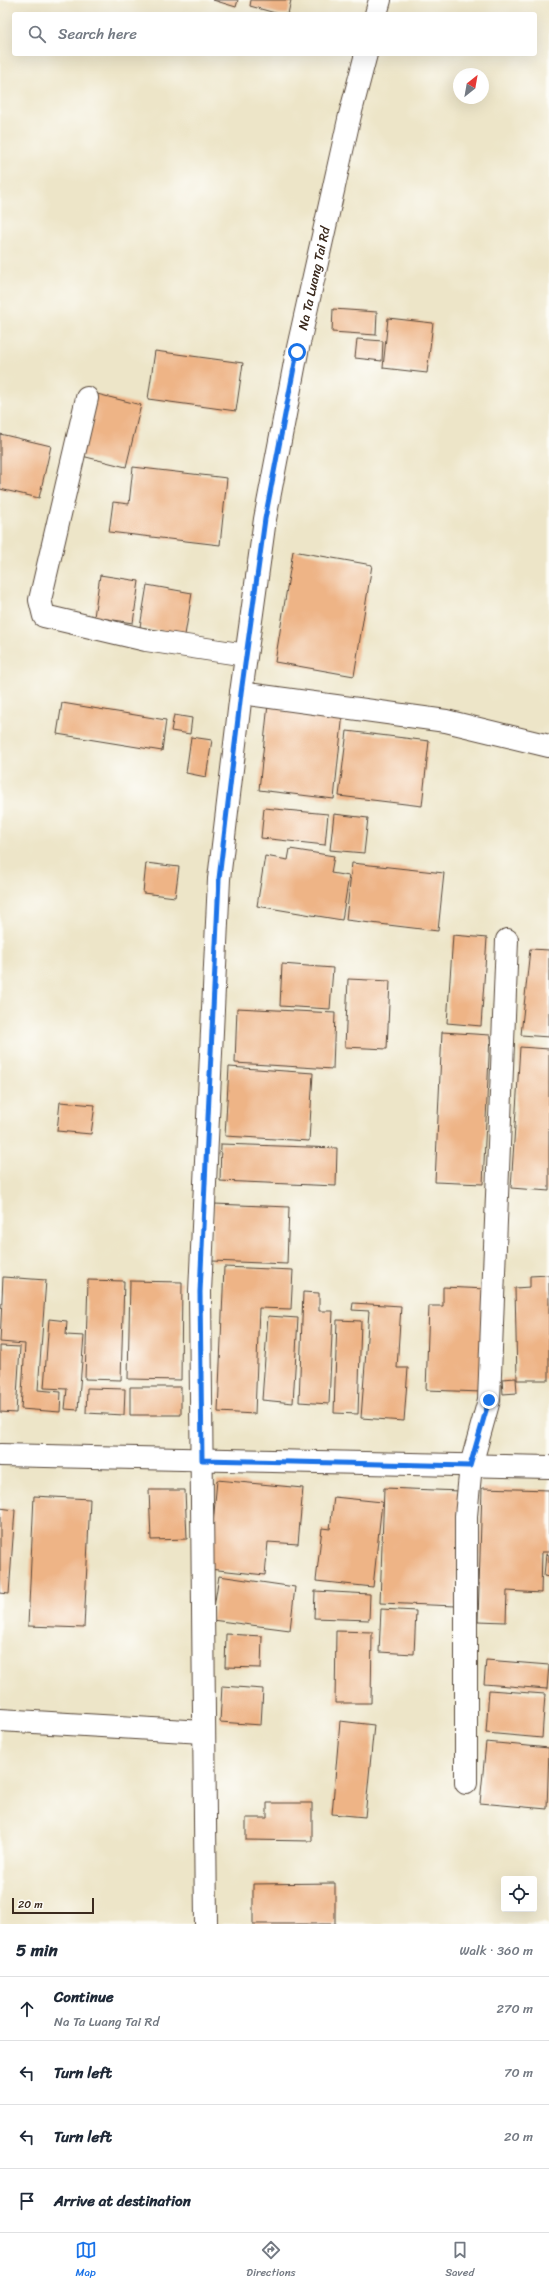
<!DOCTYPE html>
<meta charset="utf-8">
<style>
body{margin:0;font-family:Sriracha,sans-serif;background:#f2f2f3;color:#1f2937}
.controls{position:absolute;right:12px;bottom:12px;display:grid;overflow:hidden;border-radius:4px;box-shadow:0 4px 16px #0002}
.controls button{width:36px;height:36px;display:grid;place-items:center;padding:0;border:0;border-bottom:1px solid #e0e1e3;background:#fff;color:#1f2937;font:20px sans-serif}
.compass{position:absolute;left:453px;top:68px;width:36px;height:36px;border-radius:50%;background:#fff;box-shadow:0 4px 16px #0002;rotate:31deg}
.scale{position:absolute;left:12px;bottom:10px;width:82px;box-sizing:border-box;padding-left:4px;border:2px solid #3b2a1e;border-top:0;font-size:11px;line-height:14px;white-space:nowrap;color:#3b2a1e;-webkit-text-stroke:3px #fdfcf7;paint-order:stroke}
.stop{position:absolute;width:12px;height:12px;margin:-9px;border:3px solid #1a73e8;border-radius:50%;background:#fff}
.stop.end{background:#1a73e8;border-color:#fff;box-shadow:0 1px 4px #0008}
.list{margin:0;padding:0;list-style:none}
h2{display:flex;justify-content:space-between;align-items:center;height:52px;margin:0;padding:0 16px;font-size:17px}
h2 small{font-size:13px;font-weight:400;color:#747a83}
.list li{display:grid;grid-template-columns:26px 1fr auto;gap:12px;align-items:center;box-sizing:border-box;height:64px;padding:0 16px;border-top:1px solid #e0e1e3}
.list b{display:block;font-size:15px;white-space:nowrap}
.list p{margin:0;font-size:13px;white-space:nowrap;color:#747a83}
.list em{font-size:13px;font-style:normal;color:#747a83}
.icon{flex:none;width:22px;height:22px;fill:none;stroke:currentColor;stroke-width:2;stroke-linecap:round;stroke-linejoin:round}
.map{position:relative;flex:none;width:549px;height:1924px;overflow:hidden}
.search{position:absolute;background:#fff;box-shadow:0 4px 16px #0002;left:12px;right:12px;top:12px;height:44px;display:flex;align-items:center;gap:10px;box-sizing:border-box;padding:0 14px;border-radius:4px;color:#747a83;font-size:15px}
.sheet{height:308px;background:#fff}
nav{display:flex;justify-content:space-around;align-items:center;box-sizing:border-box;height:56px;border-top:1px solid #e0e1e3;background:#fff;font-size:11px;color:#747a83}
nav a{display:grid;justify-items:center;gap:2px}
nav .on{color:#1a73e8}
.map>svg:first-child{display:block}
.building{fill:#eeb486}
.lines{fill:none;stroke-linecap:round;stroke-linejoin:round}
.minor-casing{stroke:#564638;stroke-width:24}
.secondary-casing{stroke:#564638;stroke-width:24}
.minor{stroke:#fff;stroke-width:22}
.secondary{stroke:#fff;stroke-width:22}
.route{stroke:#1a73e8;stroke-width:5}
.labels{text-anchor:middle;stroke-width:3;stroke-linejoin:round;paint-order:stroke}
.street-label{font-size:13px;fill:#3b2a1e;stroke:#fdfcf7}
</style>
<div class="map">
<svg width="549" height="1924" viewBox="0 0 549 1924">
<rect width="100%" height="100%" fill="#fdfcf7"/>
<filter id="ink" filterUnits="userSpaceOnUse"><feTurbulence type="fractalNoise" baseFrequency=".025" numOctaves="2"/><feDisplacementMap in="SourceGraphic" scale="8" xChannelSelector="R" yChannelSelector="G"/><feConvolveMatrix kernelMatrix="1 2 1 2 8 2 1 2 1" color-interpolation-filters="sRGB"/></filter>
<filter id="wash" filterUnits="userSpaceOnUse"><feTurbulence type="fractalNoise" baseFrequency=".012" numOctaves="4" result="noise"/><feDisplacementMap in="SourceGraphic" scale="16" xChannelSelector="R" yChannelSelector="G"/><feGaussianBlur stdDeviation="0.9" result="paint"/><feColorMatrix in="noise" values="0 0 0 0 0 0 0 0 0 0 0 0 0 0 0 0 0 1.4 0 .05"/><feComposite in="paint" operator="in"/></filter>
<g filter="url(#wash)">
<rect width="100%" height="100%" fill="#ede5c8"/>
<g id="blocks">
<path class="building" d="M213 0H238L236 7Z
M251 0H291L288 14H279L250 6Z
M333 309 377 312 376 335 332 332Z
M388 318 433 323 427 373 383 368Z
M357 339 383 341 382 361 355 358Z
M155 351 243 363 236 411 148 399Z
M93 393 141 405 126 467 78 455Z
M0 434 51 446 39 498 0 489Z
M133 467 227 478 220 545 109 532 113 502 129 504Z
M293 551 372 565 354 676 275 662Z
M100 575 139 581 133 623 94 617Z
M147 585 192 593 185 635 140 627Z
M62 703 166 720 162 751 57 734Z
M268 704 343 713 334 799 259 790Z
M174 715 192 718 190 734 171 731Z
M347 731 429 741 422 806 339 796Z
M191 737 212 740 206 777 186 773Z
M264 808 328 814 325 845 261 838Z
M334 814 368 818 364 853 330 850Z
M290 849 334 856 331 873 349 876 342 920 257 906 265 856 288 860Z
M146 863 179 867 175 897 143 893Z
M352 863 444 873 438 931 346 920Z
M453 935 487 938 481 1026 447 1023Z
M530 949 549 950V1037L521 1035Z
M282 964 333 968 330 1009 280 1006Z
M348 979 390 981 387 1049 345 1047Z
M237 1008 335 1013 333 1069 235 1063Z
M442 1032 490 1035 483 1184 435 1182Z
M520 1047 549 1049V1191L511 1188Z
M229 1067 313 1073 309 1141 225 1136Z
M60 1102 95 1105 91 1134 57 1131Z
M221 1144 337 1148 336 1186 220 1181Z
M214 1204 289 1207 287 1264 212 1261Z
M224 1267 293 1270 291 1309 259 1308 255 1414 218 1412Z
M549 1275V1380H517L515 1288 530 1287V1276Z
M3 1277 46 1280 38 1390 61 1392 60 1412 21 1409 25 1344 0 1342Z
M88 1280 124 1281 121 1380 85 1379Z
M130 1281 182 1282 181 1380 128 1379Z
M443 1287 486 1289 482 1392 426 1390 429 1306H443Z
M303 1292 319 1293V1311H333L329 1404 299 1402Z
M353 1303 401 1306 397 1368H408L404 1421 361 1418 369 1311 352 1310Z
M268 1316 298 1318 293 1403 262 1400Z
M49 1319 67 1321 66 1335 84 1336 78 1410 65 1409 67 1389 44 1388Z
M337 1320 361 1321 358 1414 334 1413Z
M0 1346 20 1347 16 1413 0 1412Z
M516 1378 517 1393 503 1394 502 1379Z
M130 1387H181V1415H130Z
M87 1388 125 1389 124 1415 86 1413Z
M217 1480 303 1488 298 1544 268 1542 265 1575 209 1569Z
M384 1488 460 1491 456 1606 380 1603Z
M482 1488 549 1490V1552H542L541 1593 507 1591 506 1622 478 1621Z
M149 1490H185L187 1539 151 1540Z
M34 1496 90 1499 84 1628 28 1626Z
M334 1497 382 1502 373 1587 316 1581 322 1528 330 1529Z
M0 1508 15 1510 9 1594 0 1593Z
M546 1554 549 1555V1577L544 1576Z
M219 1576 295 1587 290 1630 212 1620Z
M315 1591 370 1594 369 1620 314 1618Z
M381 1609 416 1611 414 1654 379 1652Z
M336 1631 372 1632 371 1703H335Z
M226 1634 262 1636 261 1668 225 1667Z
M486 1660 549 1665 547 1689 484 1684Z
M222 1686 263 1689 261 1725 220 1722Z
M489 1690 545 1694 542 1738 486 1733Z
M340 1721 374 1725 365 1817 332 1814Z
M486 1742 549 1748 547 1809 480 1803Z
M267 1803H312V1841L246 1840V1818H267Z
M335 1883V1924H253V1884Z"/>
</g>
</g>
<g filter="url(#ink)">
<use href="#blocks" fill-opacity="0" stroke="#564638" stroke-width="1"/>
<g class="lines">
<defs>
<g id="minor">
<path d="M376 14 380 0"/>
<path d="M87 398 40 600 44 616 146 640 246 655"/>
<path d="M241 693 446 721 549 746"/>
<path d="M0 1720 203 1732"/>
<path d="M466 1783V1516L471 1465 489 1400 507 940"/>
<path id="s1" d="M206 1924 200 1292 219 879 241 693 265 519 297 352 350 115 366 54"/>
</g>
<path id="secondary" d="M0 1455 549 1467"/>
</defs>
<use href="#minor" class="minor-casing"/>
<use href="#secondary" class="secondary-casing"/>
<use href="#minor" class="minor"/>
<use href="#secondary" class="secondary"/>
</g>
</g>
<g class="lines" filter="url(#ink)">
<path class="route" d="M297 352 265 519 241 693 219 879 200 1292 202 1460 470 1466 489 1400"/>
</g>
<g class="labels">
<g class="street-label">
<text dy="5" stroke="none"><textPath href="#s1" startOffset="1654">Na Ta Luang Tai Rd</textPath></text>
</g>
</g>
</svg>
<div class="controls">
<button><svg class="icon" aria-label="locate" viewBox="0 0 24 24"><circle cx="12" cy="12" r="6"/><path d="M12 2v4M12 18v4M2 12h4M18 12h4"/></svg></button>
</div>
<svg class="compass" viewBox="-18 -18 36 36"><path d="M0-13l5 13h-10z" fill="#e53935"/><path d="M0 13l5-13h-10z" fill="#747a83"/></svg>
<div class="scale">20 m</div>
<div class="stop" style="left:297px;top:352px"></div>
<div class="stop end" style="left:489px;top:1400px"></div>
<div class="search"><svg class="icon" aria-label="search" viewBox="0 0 24 24"><circle cx="10" cy="10" r="6"/><path d="M15 15l6 6"/></svg>Search here</div>
</div>
<section class="sheet">
<h2>5 min<small>Walk · 360 m</small></h2>
<ul class="list">
<li><svg class="icon" aria-label="ahead" viewBox="0 0 24 24"><path d="M12 20V5M6 11l6-6 6 6"/></svg><div><b>Continue</b><p>Na Ta Luang Tai Rd</p></div><em>270 m</em></li>
<li><svg class="icon" aria-label="left" viewBox="0 0 24 24"><path d="M17 20v-9H6M10 6l-5 5 5 5"/></svg><div><b>Turn left</b></div><em>70 m</em></li>
<li><svg class="icon" aria-label="left" viewBox="0 0 24 24"><path d="M17 20v-9H6M10 6l-5 5 5 5"/></svg><div><b>Turn left</b></div><em>20 m</em></li>
<li><svg class="icon" aria-label="arrive" viewBox="0 0 24 24"><path d="M6 21V4h12l-3 4 3 4H6"/></svg><div><b>Arrive at destination</b></div></li>
</ul>
</section>
<nav>
<a class="on"><svg class="icon" aria-label="map" viewBox="0 0 24 24"><path d="M3 6l6-2 6 2 6-2v14l-6 2-6-2-6 2zM9 4v14M15 6v14"/></svg>Map</a>
<a><svg class="icon" aria-label="directions" viewBox="0 0 24 24"><path d="M12 3l9 9-9 9-9-9zM9 14v-3h6M13 9l2 2-2 2"/></svg>Directions</a>
<a><svg class="icon" aria-label="saved" viewBox="0 0 24 24"><path d="M7 4h10v16l-5-4-5 4z"/></svg>Saved</a>
</nav>
